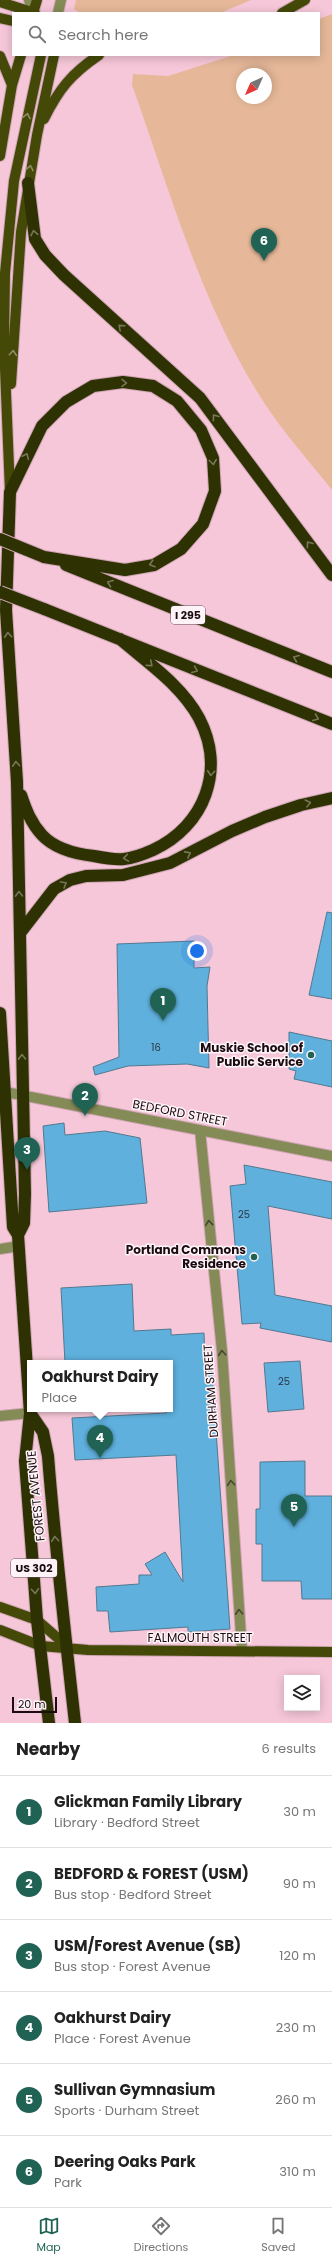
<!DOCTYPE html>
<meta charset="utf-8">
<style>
body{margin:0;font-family:Poppins,sans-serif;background:#f6f6f6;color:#222}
.controls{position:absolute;right:12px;bottom:12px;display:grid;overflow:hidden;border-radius:0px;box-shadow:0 2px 10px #0003}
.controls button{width:36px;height:36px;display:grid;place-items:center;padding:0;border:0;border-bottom:1px solid #e0e0e0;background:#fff;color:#222;font:20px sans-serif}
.compass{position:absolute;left:236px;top:68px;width:36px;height:36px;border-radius:50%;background:#fff;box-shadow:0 2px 10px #0003;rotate:225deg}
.scale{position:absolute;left:12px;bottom:10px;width:45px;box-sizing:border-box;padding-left:4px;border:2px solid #1b0c12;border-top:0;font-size:11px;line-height:14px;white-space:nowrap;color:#1b0c12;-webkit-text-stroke:3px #fef4f8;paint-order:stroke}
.you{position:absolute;left:197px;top:951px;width:14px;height:14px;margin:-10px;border:3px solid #fff;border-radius:50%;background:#1a73e8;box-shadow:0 0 0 6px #1a73e833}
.badge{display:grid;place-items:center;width:26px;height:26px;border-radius:50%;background:#206354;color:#fff;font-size:13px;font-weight:700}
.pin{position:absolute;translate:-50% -33px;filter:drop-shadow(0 1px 2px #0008)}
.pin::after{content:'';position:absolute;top:21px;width:14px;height:12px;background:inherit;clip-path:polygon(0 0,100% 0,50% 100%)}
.popup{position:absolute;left:27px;top:1360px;width:146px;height:52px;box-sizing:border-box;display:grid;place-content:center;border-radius:0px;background:#fff;filter:drop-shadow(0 1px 3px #0005);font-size:13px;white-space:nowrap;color:#767676}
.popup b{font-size:15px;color:#222}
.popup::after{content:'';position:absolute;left:50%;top:100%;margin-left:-8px;border:8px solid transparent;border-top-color:#fff}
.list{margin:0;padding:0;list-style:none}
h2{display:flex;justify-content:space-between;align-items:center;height:52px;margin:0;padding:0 16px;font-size:17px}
h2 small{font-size:13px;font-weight:400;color:#767676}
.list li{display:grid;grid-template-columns:26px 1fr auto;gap:12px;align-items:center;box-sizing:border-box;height:72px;padding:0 16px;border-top:1px solid #e0e0e0}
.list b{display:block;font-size:15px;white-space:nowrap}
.list p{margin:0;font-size:13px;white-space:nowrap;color:#767676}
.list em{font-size:13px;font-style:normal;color:#767676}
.icon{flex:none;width:22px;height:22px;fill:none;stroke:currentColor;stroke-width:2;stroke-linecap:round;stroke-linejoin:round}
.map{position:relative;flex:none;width:332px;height:1723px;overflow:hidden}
.search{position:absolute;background:#fff;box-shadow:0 2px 10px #0003;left:12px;right:12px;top:12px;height:44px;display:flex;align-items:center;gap:10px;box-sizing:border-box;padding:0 14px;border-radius:0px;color:#767676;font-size:15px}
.sheet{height:484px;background:#fff}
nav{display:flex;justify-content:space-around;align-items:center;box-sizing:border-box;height:56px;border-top:1px solid #e0e0e0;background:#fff;font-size:11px;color:#767676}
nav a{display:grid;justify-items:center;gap:2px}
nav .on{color:#206354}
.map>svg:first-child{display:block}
.green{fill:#e6b899;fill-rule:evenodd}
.building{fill:#5fb0dd;stroke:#517990}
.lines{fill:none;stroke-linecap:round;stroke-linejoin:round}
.minor-casing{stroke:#cfa5b4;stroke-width:12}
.major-casing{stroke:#cfa5b4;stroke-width:12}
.highway-casing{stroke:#cfa5b4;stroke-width:14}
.minor{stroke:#848b57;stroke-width:10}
.major{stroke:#444908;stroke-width:10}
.highway{stroke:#2e3203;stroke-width:12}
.highway-bridge-casing{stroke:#cfa5b4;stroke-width:14;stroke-linecap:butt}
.highway-bridge{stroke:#2e3203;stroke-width:12}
.oneway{stroke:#8e8d68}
.oneway2{stroke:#777659}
.oneway3{stroke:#4a4531}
.poi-dot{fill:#206354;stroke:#fef4f8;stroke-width:1.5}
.labels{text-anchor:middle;stroke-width:3;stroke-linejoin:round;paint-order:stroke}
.number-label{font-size:10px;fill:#2c3545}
.shield{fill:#fef4f8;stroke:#5f5257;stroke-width:1}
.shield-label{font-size:11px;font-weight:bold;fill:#1b0c12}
.poi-label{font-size:12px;font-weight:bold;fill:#1b0c12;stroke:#fef4f8;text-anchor:end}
.street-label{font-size:12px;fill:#1b0c12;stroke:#fef4f8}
</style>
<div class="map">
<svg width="332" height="1723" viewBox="0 0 332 1723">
<rect width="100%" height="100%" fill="#f6c7d8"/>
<path class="green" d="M76 0H251L220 13H80L74 9Z
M332 14V490C309 461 283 432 263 401 201 305 170 191 132 85L133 74 168 76 234 55H319V19ZM242 74H266V98H242Z"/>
<path class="building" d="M327 912 332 913V999L309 995Z
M194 941V968L210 967 207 986 209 1068 187 1064 128 1066 95 1075 93 1067 119 1057 117 944Z
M289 1032 332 1041V1087L294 1079 296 1071 289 1069Z
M64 1123 65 1135 105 1131 140 1138 147 1203 49 1212 43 1126Z
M244 1165 332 1182V1219L268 1206 275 1295 332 1306V1342L260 1328 261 1323 242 1324 230 1186 246 1184Z
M132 1284 134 1331 171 1329V1335L204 1333 205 1361 211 1360 230 1629 188 1632V1627L110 1632 108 1611H97L96 1587 139 1584V1575H152L145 1564 165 1552 183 1582 176 1455 75 1460 72 1418 166 1413V1409H170V1363H65L61 1288Z
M300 1361 304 1409 268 1412 264 1363Z
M305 1461V1496H332V1599H302L301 1581H262V1544H256V1509H260V1462Z"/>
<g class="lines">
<defs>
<path id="minor" d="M29 0 33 12
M58 13 61 0
M0 1091 332 1156
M200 1130 222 1351 242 1651
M0 1249 19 1246
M0 1416 30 1413"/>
<path id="major" d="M0 2 35 13
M33 13 37 0
M282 13 305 0
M0 18 13 21
M0 56 12 85
M44 119C59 89 71 74 99 55
M0 156 12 85 21 55
M11 384 21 232 37 135 54 55
M10 492 4 344 5 273 14 181 41 55
M0 1607 37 1620 68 1647
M0 1630 41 1646 88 1650 332 1652"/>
<path id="highway" d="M28 183 35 239 45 255 64 275 200 398 332 575
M44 557 125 570 154 565 181 549 203 524 215 491 213 458 201 430 177 401 153 386 123 382 93 386 66 402 42 426 10 492 6 610 17 782 25 1194 24 1223 18 1235 30 1413 25 1461 37 1620 49 1723
M66 565 332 672
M44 609 332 724
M21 795C26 810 31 823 42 835 55 849 76 854 94 856 104 858 114 860 124 859 134 858 144 854 153 850 205 826 226 769 199 718 181 685 148 663 120 639
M20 933 54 889 70 880 86 876 123 875 170 863 232 831 265 817 301 805 332 798
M0 1013 13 1227 18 1235
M30 1413 43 1432 48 1456C55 1545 65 1634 75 1723"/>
</defs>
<use href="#minor" class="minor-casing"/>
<use href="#major" class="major-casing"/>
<use href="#highway" class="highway-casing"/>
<use href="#minor" class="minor"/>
<use href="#major" class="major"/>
<use href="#highway" class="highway"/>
<defs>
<path id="highway-bridge" d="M0 539 44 557
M0 592 44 609"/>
</defs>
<use href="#highway-bridge" class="highway-bridge-casing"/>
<use href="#highway-bridge" class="highway-bridge"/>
</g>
<defs><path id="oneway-chevron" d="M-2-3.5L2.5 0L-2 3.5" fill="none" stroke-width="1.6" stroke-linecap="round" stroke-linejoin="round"/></defs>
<g class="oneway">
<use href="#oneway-chevron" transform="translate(27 116) rotate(-78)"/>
<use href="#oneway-chevron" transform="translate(30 168) rotate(-79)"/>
<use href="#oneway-chevron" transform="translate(13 353) rotate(-85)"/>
</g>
<g class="oneway2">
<use href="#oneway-chevron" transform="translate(34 233) rotate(-101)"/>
<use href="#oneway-chevron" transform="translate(121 327) rotate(-138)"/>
<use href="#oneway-chevron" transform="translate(124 383) rotate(1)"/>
<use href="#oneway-chevron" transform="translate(215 417) rotate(-127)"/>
<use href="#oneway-chevron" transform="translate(26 456) rotate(-64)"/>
<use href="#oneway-chevron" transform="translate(213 462) rotate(83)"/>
<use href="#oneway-chevron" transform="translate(309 544) rotate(-127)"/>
<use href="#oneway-chevron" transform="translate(152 564) rotate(162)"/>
<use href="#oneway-chevron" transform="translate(110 583) rotate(-158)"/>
<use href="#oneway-chevron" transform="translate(8 635) rotate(-94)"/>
<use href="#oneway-chevron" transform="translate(296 658) rotate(-158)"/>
<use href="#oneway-chevron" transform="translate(150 664) rotate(40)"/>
<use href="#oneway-chevron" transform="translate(195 670) rotate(22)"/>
<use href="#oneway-chevron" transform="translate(316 718) rotate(22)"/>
<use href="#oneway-chevron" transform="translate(16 764) rotate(-94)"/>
<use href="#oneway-chevron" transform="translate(211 773) rotate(95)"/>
<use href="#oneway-chevron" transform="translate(308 803) rotate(-14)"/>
<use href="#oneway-chevron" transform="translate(188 854) rotate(-28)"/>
<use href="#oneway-chevron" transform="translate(126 858) rotate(171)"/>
<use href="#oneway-chevron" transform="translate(64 884) rotate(-31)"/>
<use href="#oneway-chevron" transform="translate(19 894) rotate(-91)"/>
<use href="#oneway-chevron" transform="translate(22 1057) rotate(-91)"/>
<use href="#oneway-chevron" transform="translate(55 1539) rotate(-95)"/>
<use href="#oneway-chevron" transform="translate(35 1591) rotate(86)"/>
</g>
<g class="oneway3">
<use href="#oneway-chevron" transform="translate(209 1223) rotate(-96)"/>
<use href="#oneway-chevron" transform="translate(222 1353) rotate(-95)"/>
<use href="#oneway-chevron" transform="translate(231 1483) rotate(-94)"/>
<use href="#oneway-chevron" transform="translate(239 1612) rotate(-94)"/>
</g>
<g class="poi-dot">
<circle cx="311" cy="1055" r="4"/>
<circle cx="254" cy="1257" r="4"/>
</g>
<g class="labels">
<g class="number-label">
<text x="156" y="1051">16</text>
<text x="244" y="1218">25</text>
<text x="284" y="1385">25</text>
</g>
<g class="shield">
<rect x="171" y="606" width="34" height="18" rx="3"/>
<rect x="11" y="1559" width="46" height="18" rx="3"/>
</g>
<g class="shield-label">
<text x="188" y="619">I 295</text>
<text x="34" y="1572">US 302</text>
</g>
<g class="poi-label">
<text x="303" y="1052">Muskie School of<tspan x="303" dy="14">Public Service</tspan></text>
<text x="246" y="1254">Portland Commons<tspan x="246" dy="14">Residence</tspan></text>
</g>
<g class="street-label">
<text transform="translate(180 1113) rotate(11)" y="4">BEDFORD STREET</text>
<text transform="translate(211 1391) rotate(-94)" y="4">DURHAM STREET</text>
<text transform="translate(36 1496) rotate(-96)" y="4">FOREST AVENUE</text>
<text x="200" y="1642">FALMOUTH STREET</text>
</g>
</g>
</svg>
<div class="controls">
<button><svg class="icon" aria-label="layers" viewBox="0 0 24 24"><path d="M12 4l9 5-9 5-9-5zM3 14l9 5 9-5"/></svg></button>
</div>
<svg class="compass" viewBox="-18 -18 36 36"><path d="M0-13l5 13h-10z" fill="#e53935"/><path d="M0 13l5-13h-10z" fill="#767676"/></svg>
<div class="scale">20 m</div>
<div class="you"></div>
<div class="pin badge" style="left:163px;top:1021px">1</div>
<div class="pin badge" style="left:85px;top:1116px">2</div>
<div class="pin badge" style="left:27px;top:1170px">3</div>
<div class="pin badge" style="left:100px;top:1458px">4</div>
<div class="popup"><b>Oakhurst Dairy</b>Place</div>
<div class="pin badge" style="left:294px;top:1527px">5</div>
<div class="pin badge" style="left:264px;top:261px">6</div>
<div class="search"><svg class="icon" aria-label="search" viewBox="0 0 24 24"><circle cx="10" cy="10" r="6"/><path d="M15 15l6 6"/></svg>Search here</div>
</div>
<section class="sheet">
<h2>Nearby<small>6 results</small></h2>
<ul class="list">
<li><span class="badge">1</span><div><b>Glickman Family Library</b><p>Library · Bedford Street</p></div><em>30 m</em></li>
<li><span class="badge">2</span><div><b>BEDFORD &amp; FOREST (USM)</b><p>Bus stop · Bedford Street</p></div><em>90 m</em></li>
<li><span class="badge">3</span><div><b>USM/Forest Avenue (SB)</b><p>Bus stop · Forest Avenue</p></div><em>120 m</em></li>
<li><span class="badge">4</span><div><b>Oakhurst Dairy</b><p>Place · Forest Avenue</p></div><em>230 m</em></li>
<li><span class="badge">5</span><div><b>Sullivan Gymnasium</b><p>Sports · Durham Street</p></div><em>260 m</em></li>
<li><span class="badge">6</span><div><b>Deering Oaks Park</b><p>Park</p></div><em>310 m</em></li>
</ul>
</section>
<nav>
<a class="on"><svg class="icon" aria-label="map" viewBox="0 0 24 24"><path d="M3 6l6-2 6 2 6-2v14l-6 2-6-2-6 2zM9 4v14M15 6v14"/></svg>Map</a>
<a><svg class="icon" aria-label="directions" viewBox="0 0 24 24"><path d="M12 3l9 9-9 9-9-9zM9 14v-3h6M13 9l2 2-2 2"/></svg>Directions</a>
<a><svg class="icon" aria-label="saved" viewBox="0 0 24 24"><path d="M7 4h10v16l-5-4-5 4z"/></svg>Saved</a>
</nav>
